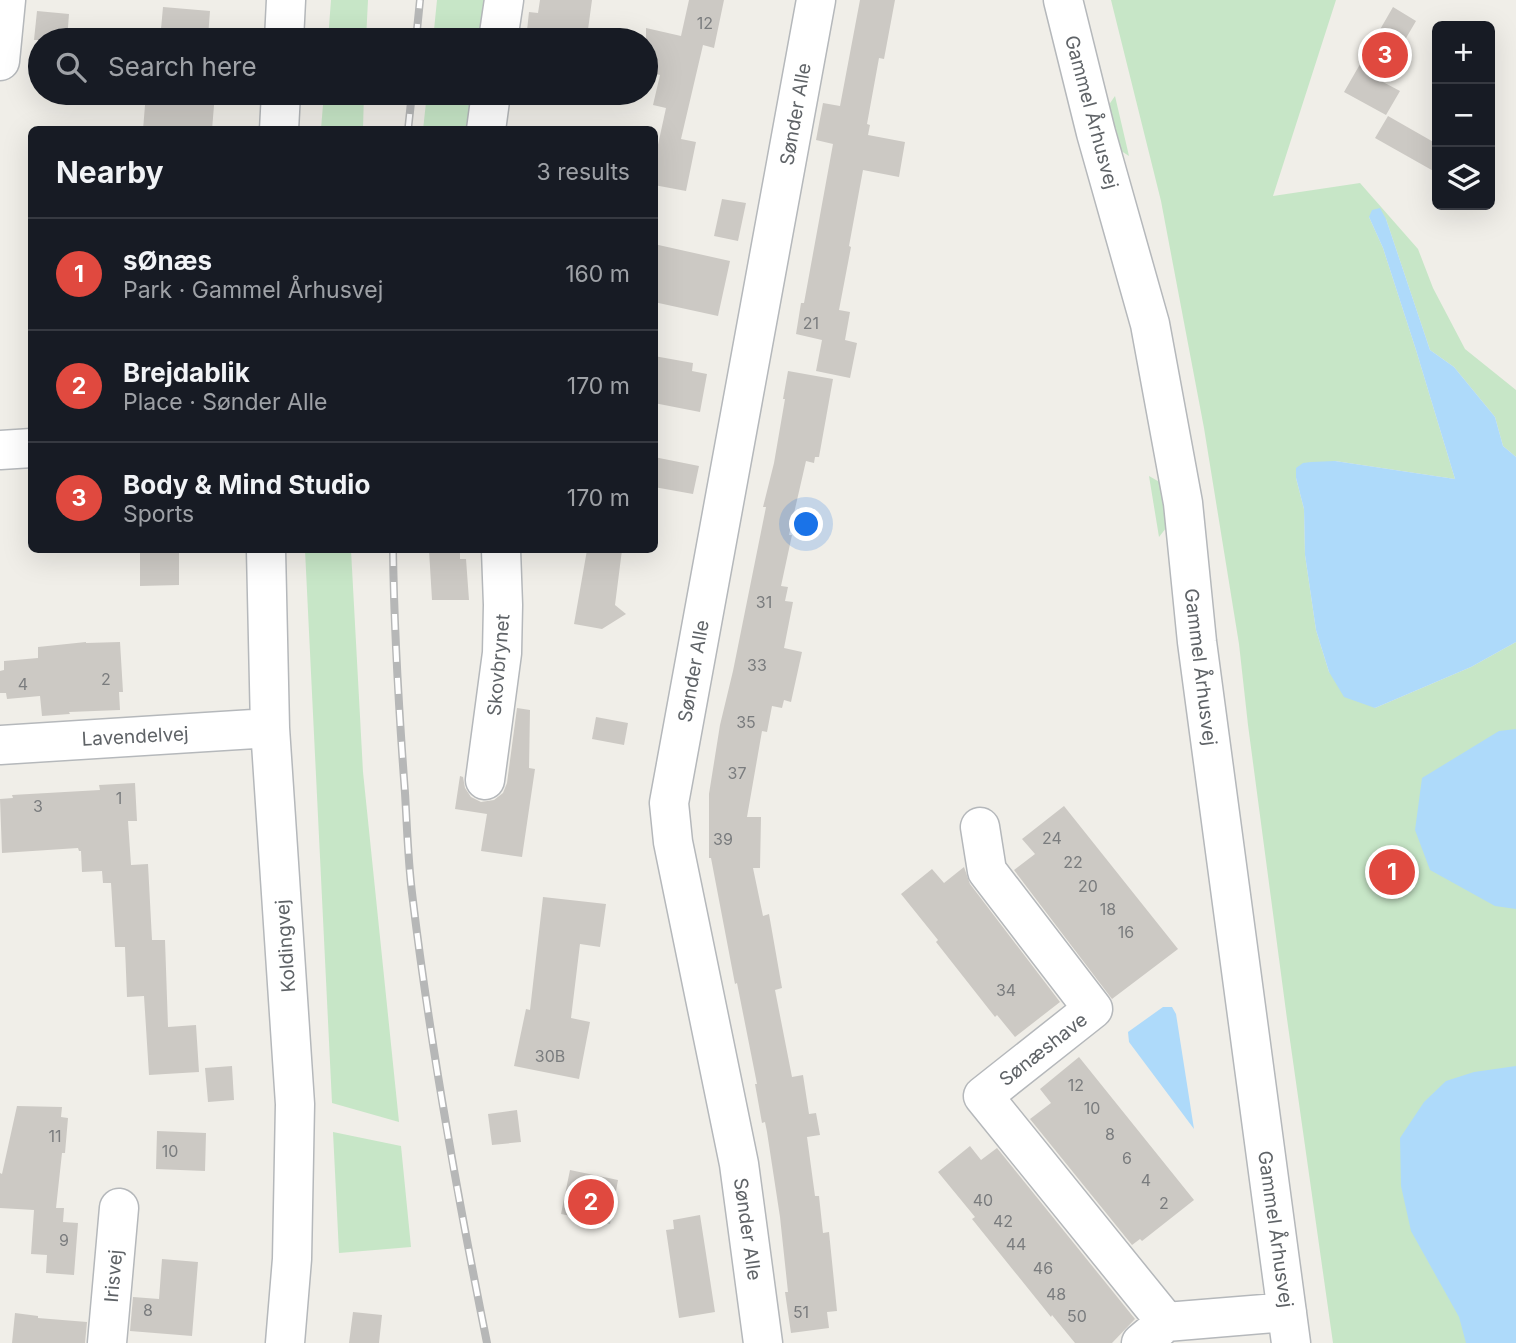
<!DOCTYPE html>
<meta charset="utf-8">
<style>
body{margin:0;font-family:Inter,sans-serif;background:#242831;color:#f1f3f6}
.controls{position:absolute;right:21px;top:21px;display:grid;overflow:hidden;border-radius:10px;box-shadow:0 7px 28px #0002}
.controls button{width:63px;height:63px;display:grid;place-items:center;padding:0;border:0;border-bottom:2px solid #363941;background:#171b24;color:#f1f3f6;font:35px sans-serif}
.you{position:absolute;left:807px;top:525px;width:24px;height:24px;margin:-18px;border:5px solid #fff;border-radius:50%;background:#1a73e8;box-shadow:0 0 0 10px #1a73e833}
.badge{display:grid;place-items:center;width:46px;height:46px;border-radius:50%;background:#e0493f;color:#fff;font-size:23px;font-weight:700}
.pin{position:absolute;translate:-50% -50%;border:4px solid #fff;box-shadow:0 2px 7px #0006}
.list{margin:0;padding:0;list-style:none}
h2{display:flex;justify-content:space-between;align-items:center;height:91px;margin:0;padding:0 28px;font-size:30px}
h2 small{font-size:23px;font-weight:400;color:#9ea1a6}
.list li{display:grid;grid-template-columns:46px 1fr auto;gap:21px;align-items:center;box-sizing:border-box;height:112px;padding:0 28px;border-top:2px solid #363941}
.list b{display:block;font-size:26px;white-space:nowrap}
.list p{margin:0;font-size:23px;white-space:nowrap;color:#9ea1a6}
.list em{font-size:23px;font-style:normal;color:#9ea1a6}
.icon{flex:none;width:38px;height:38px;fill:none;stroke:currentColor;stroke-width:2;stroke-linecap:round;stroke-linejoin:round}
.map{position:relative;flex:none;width:1516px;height:1343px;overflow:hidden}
.search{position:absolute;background:#171b24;box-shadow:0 7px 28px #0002;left:28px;top:28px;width:630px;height:77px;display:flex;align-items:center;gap:18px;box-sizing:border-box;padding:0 24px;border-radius:38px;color:#9ea1a6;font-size:26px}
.panel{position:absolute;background:#171b24;box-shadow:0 7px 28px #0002;left:28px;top:126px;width:630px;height:427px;border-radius:10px}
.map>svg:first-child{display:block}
.green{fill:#c7e6c7}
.water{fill:#aedafa}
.building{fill:#ccc9c4}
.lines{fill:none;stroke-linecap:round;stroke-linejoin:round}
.minor-casing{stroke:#b5b8bb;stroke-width:41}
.minor{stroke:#fff;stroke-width:38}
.rail-casing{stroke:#b6b7b7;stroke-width:8}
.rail{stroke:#fff;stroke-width:5;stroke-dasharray:16;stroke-linecap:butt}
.labels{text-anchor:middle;stroke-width:5;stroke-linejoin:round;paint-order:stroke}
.number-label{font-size:16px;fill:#7a7c7e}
.street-label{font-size:19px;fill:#5f6367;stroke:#fff}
</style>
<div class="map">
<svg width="1516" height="1343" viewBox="0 0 1516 1343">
<rect width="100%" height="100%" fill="#f0eee8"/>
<path class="green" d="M331 0H368L366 40H328Z
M437 0H489L483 40H433Z
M1111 0H1336L1273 196 1360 183 1418 249 1433 288 1465 349 1516 390V457L1503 446 1495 417 1454 367 1430 350 1386 219 1369 217 1383 248 1416 350 1455 479 1335 461 1296 478 1304 509 1305 555 1316 630 1329 672 1375 708 1471 667 1516 642V1343H1333L1287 1019 1248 725 1239 644 1204 428 1161 201Z
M324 93H364L363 129H321Z
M427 93H475L470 129 423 130Z
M1115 96 1129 156 1115 147 1106 109Z
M1149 476 1163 484 1170 523 1159 537Z
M305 550H351L363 772 399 1122 332 1103Z
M333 1132 401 1146 411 1247 339 1253Z"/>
<path class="water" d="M1380 208 1386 219 1430 350 1454 367 1495 417 1503 446 1516 457V642L1471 667 1375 708 1344 697 1329 672 1316 630 1305 555 1304 509 1296 478V468L1303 463 1311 462 1335 461 1455 479 1416 350 1383 248 1369 217 1372 210Z
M1516 729V909L1495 906 1430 870 1415 830 1422 778 1499 731Z
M1163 1007H1172L1176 1014 1194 1129 1129 1042 1128 1032Z
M1516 1066V1343H1466L1459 1317 1411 1231 1401 1186 1400 1138 1424 1102 1446 1081 1474 1072Z"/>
<path class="building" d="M540 0H592L587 37 567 34 566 40H526L529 12 538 13Z
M689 0H724L714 48 703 45 681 139 696 142 686 191 654 185V163L666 108 653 105 660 75 646 71V28L681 36Z
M860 0H895L884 59 879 58 867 124 870 125 868 135 905 142 899 177 863 170 849 246 851 247 839 310 850 312 845 340 857 343 850 378 816 371 822 340 796 334 801 303H804L833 144 816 140 823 103 840 106Z
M163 7 210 11 208 37 203 36V40H160Z
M1393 7 1416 21 1381 81 1400 91 1386 115 1344 92Z
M37 11 69 14 67 40H34Z
M146 93H215L212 130H143Z
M1388 116 1437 144V173L1375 138Z
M722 199 746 203 738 241 714 236Z
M654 244 730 261 718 316 654 302Z
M654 356 693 363 692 371 707 374 700 412 654 403Z
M788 371 833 379 819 457H815L814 463 806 461 789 535H792L781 586 788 587 785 601 793 602 784 648 802 652 791 702 784 700 782 708 772 706 767 732 762 731 747 817H761L760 868H753L763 916 769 914 782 988 775 990 792 1077 803 1075 809 1114 816 1113 820 1135 807 1137 815 1196H819L823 1233 829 1232 837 1311 827 1312 829 1328 791 1333 785 1292H788L780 1217 767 1132 765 1122 762 1123 755 1084H757L737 983 735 984 711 858H709V794L720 725 733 671 766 507H763L774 463 785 399H783Z
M654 457 699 466 693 494 654 487Z
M140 550H179V585L140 586Z
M429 550H460V559H466L469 600H432Z
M587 550H622L615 605 626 614 602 629 574 624Z
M86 642V643L120 642 123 692H119L120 710 69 712 70 714 42 716 40 696 7 699 6 693H0V671L4 670V661L38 658V647Z
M517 708 530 710 529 768 535 769 522 857 481 851 487 814 455 809 460 776 463 777 465 788 471 797 481 802 494 800 503 793 507 783Z
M596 717 628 723 624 745 592 739Z
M135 783 137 821H128L131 865 148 864 152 940H165L168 1027 196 1025 199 1072 149 1075 144 996 127 997 125 947H115L111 883H103L102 871 82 872 81 851H79L78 848 2 853 0 799 13 798 12 795 100 790 99 785Z
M1064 806 1178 949 1112 999 1014 870 1035 854 1022 839Z
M964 867 970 884 1060 1002 1015 1037 997 1015 995 1017 936 942 938 940 901 894 932 869 944 883Z
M543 897 606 904 600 947 580 944 571 1018 590 1022 579 1079 514 1066 526 1009 530 1010Z
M1079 1057 1194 1200 1142 1241 1140 1239 1132 1245 1030 1119 1051 1103 1040 1089Z
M232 1066 234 1100 208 1102 205 1068Z
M17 1106 62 1107 61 1117 68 1118 65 1153H62L56 1208H64L63 1222 78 1223 74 1275 46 1273 47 1255 31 1254 34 1210 0 1208V1173L2 1174Z
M517 1110 521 1142 492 1145 488 1114Z
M157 1131 206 1133 205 1171 156 1169Z
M970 1146 981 1160 997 1148 1135 1319 1112 1343H1075L1052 1315 1051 1317 972 1219 975 1217 938 1172Z
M570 1170 618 1180 610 1224 561 1214Z
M700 1215 715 1312 679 1318 666 1230 674 1229 673 1220Z
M162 1259 198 1262 192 1336 130 1331 133 1297 159 1299Z
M353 1312 382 1315 379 1343H349Z
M15 1313 38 1316V1318L87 1322 85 1343H12Z"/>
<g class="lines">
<defs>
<path id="minor" d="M1063 0 1096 133 1150 324 1183 503 1197 642 1291 1343
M284 40 286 0
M498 40 504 0
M0 61 6 0
M279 130 281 93
M486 130 491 93
M0 450 32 448
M266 550 270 728 295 1104 292 1259 285 1343
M0 745 270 728
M485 780 502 653 503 605 501 550
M980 827 987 871 1093 1009 983 1096 1166 1322
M107 1343 119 1208
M763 1343 739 1164 673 842 669 803 816 0
M1141 1343 1166 1322 1287 1312"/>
</defs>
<use href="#minor" class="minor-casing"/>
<use href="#minor" class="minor"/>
<defs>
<path id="rail" d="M416 40 420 0
M408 130 412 93
M393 550C394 631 399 712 405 793 407 826 408 860 412 893 430 1044 457 1194 487 1343"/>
</defs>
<use href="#rail" class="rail-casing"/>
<use href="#rail" class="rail"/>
</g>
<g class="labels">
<g class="number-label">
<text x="705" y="29">12</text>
<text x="811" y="329">21</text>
<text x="764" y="608">31</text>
<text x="757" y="671">33</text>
<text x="106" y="685">2</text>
<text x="23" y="690">4</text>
<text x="746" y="728">35</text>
<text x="737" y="779">37</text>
<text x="119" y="804">1</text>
<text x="38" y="812">3</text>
<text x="1052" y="844">24</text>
<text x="723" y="845">39</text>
<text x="1073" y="868">22</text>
<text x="1088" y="892">20</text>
<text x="1108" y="915">18</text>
<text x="1126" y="938">16</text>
<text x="1006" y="996">34</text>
<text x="550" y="1062">30B</text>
<text x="1076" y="1091">12</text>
<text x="1092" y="1114">10</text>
<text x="1110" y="1140">8</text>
<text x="55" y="1142">11</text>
<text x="170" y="1157">10</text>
<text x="1127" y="1164">6</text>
<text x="1146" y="1186">4</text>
<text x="983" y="1206">40</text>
<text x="1164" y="1209">2</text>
<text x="1003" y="1227">42</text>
<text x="64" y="1246">9</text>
<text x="1016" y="1250">44</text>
<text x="1043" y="1274">46</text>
<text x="1056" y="1300">48</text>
<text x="148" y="1316">8</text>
<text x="801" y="1318">51</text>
<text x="1077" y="1322">50</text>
</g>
<g class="street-label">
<text transform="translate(1092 112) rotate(75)" y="7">Gammel Århusvej</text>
<text transform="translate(795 114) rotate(-80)" y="7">Sønder Alle</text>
<text transform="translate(498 665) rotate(-85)" y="7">Skovbrynet</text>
<text transform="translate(1201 667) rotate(83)" y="7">Gammel Århusvej</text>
<text transform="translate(693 671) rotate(-80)" y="7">Sønder Alle</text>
<text transform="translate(135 736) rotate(-3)" y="7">Lavendelvej</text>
<text transform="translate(285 946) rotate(-94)" y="7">Koldingvej</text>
<text transform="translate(1043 1049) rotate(-38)" y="7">Sønæshave</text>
<text transform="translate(748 1229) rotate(82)" y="7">Sønder Alle</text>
<text transform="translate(1276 1229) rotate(82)" y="7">Gammel Århusvej</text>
<text transform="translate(113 1276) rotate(-85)" y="7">Irisvej</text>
</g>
</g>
</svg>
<div class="controls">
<button>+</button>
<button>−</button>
<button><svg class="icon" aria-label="layers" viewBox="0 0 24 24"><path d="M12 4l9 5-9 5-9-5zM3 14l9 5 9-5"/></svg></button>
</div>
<div class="you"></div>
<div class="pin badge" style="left:1392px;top:872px">1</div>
<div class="pin badge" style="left:591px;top:1202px">2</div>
<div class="pin badge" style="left:1385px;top:55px">3</div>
<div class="search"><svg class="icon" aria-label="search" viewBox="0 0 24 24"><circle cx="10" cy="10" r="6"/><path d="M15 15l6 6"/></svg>Search here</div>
<section class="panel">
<h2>Nearby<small>3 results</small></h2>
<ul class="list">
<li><span class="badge">1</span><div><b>sØnæs</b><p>Park · Gammel Århusvej</p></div><em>160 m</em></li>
<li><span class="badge">2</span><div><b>Brejdablik</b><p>Place · Sønder Alle</p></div><em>170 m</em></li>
<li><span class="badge">3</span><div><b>Body &amp; Mind Studio</b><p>Sports</p></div><em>170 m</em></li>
</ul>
</section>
</div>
